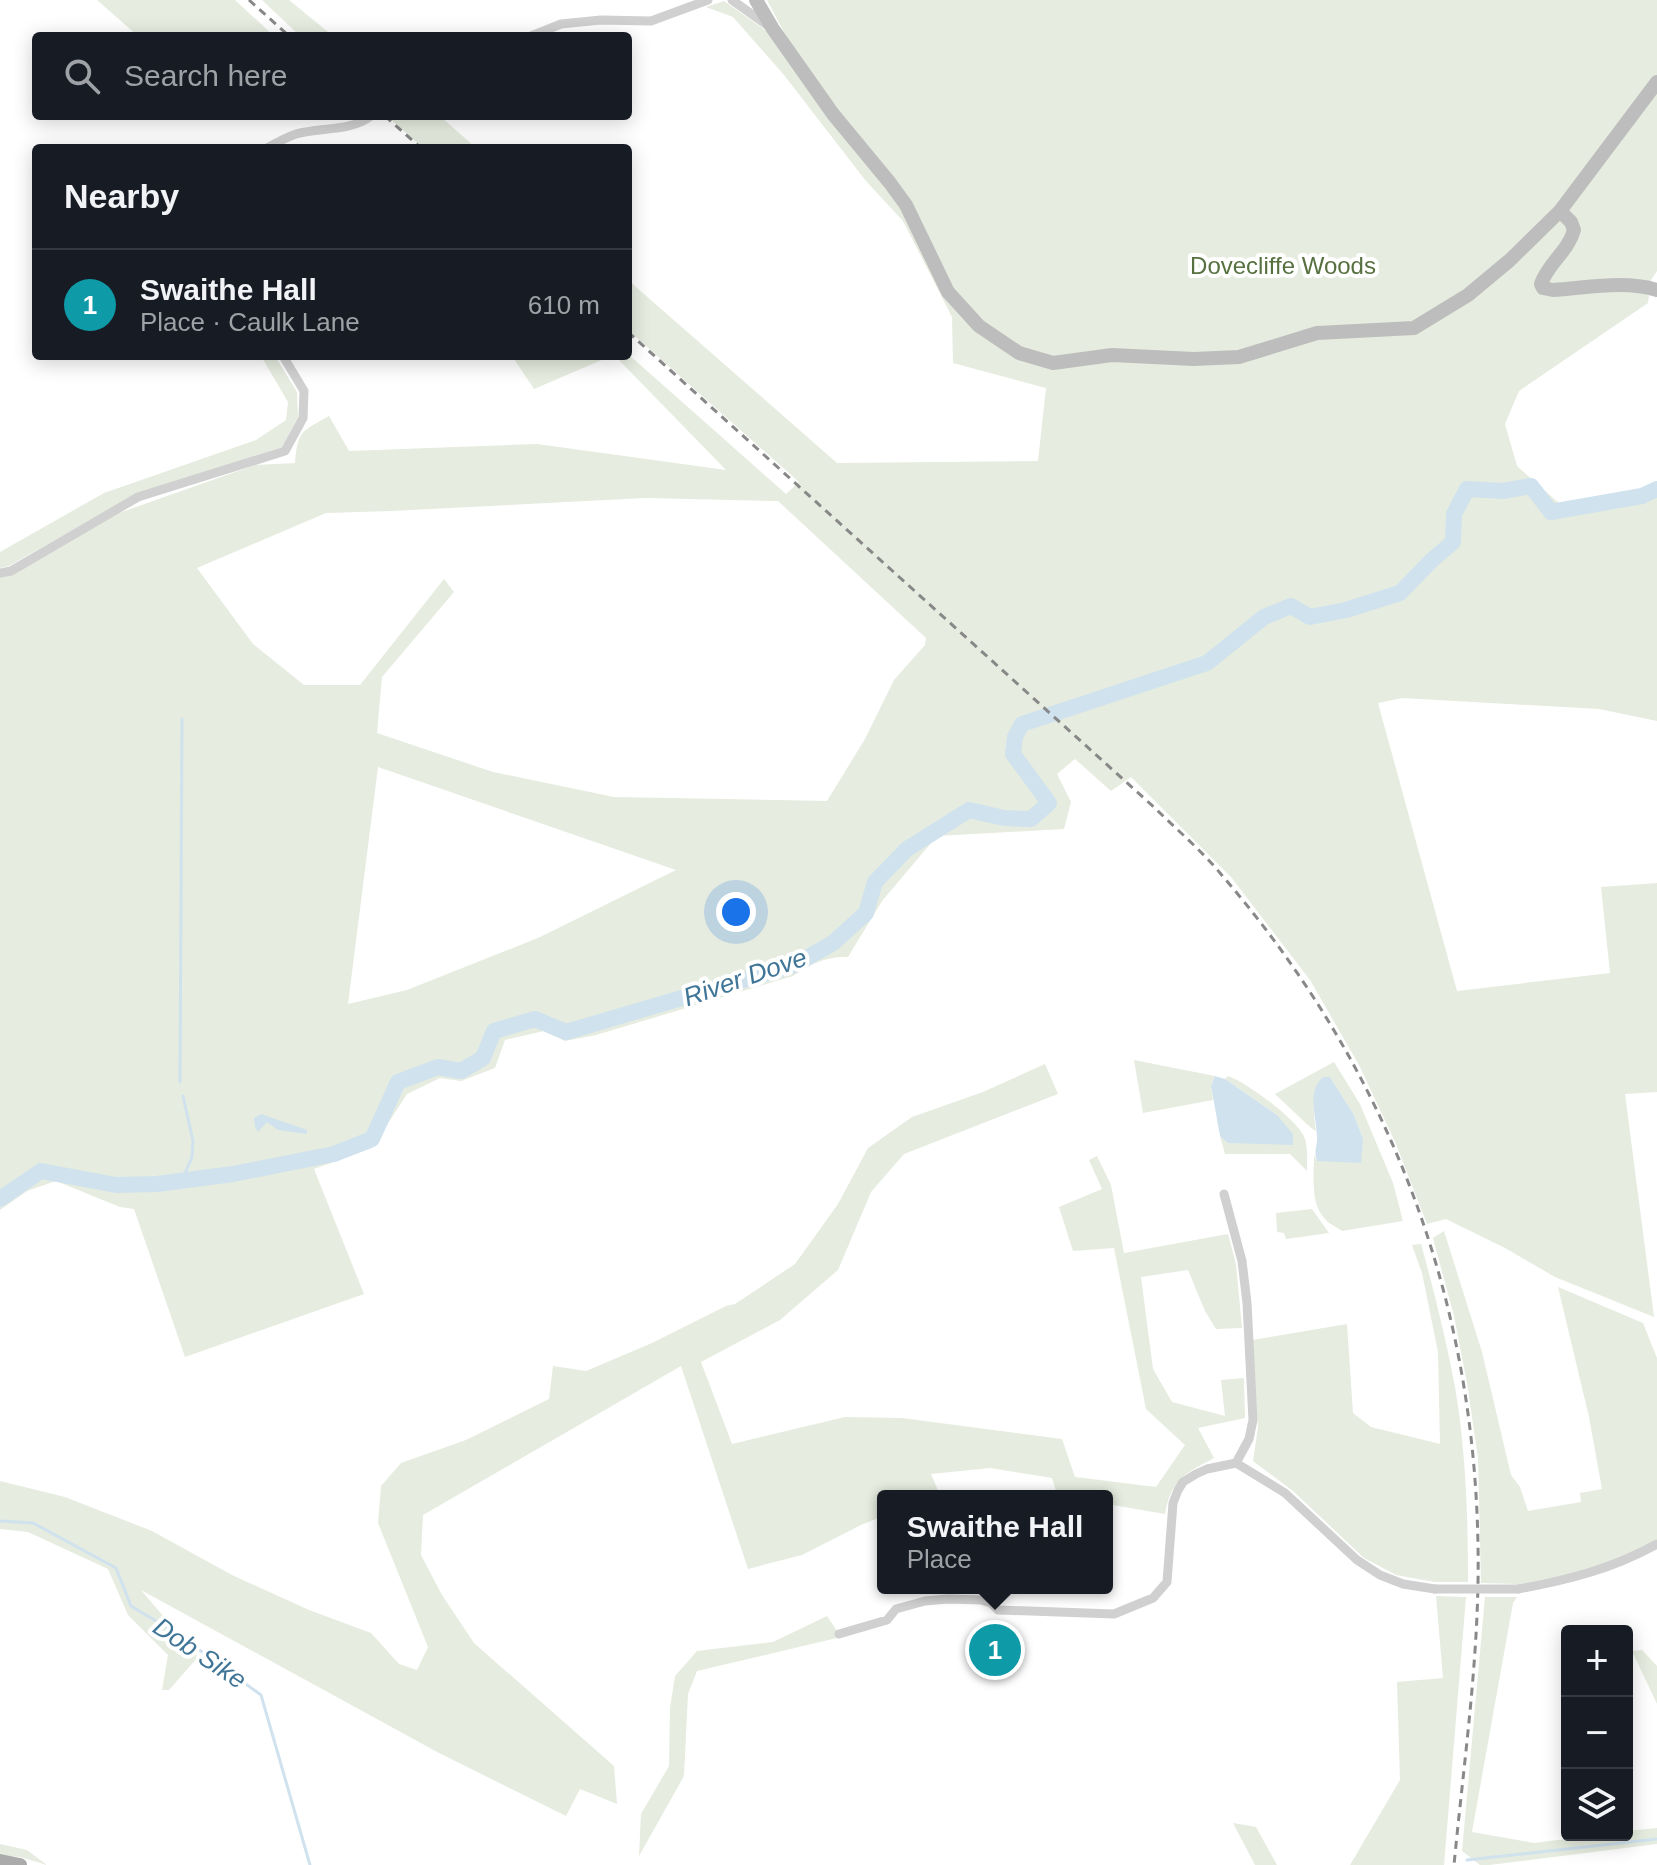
<!DOCTYPE html>
<meta charset="utf-8">
<style>
body{margin:0;font-family:Helvetica,sans-serif;background:#20242c;color:#f1f3f6}
.controls{position:absolute;right:24px;bottom:24px;display:grid;overflow:hidden;border-radius:8px;box-shadow:0 4px 20px #0003}
.controls button{width:72px;height:72px;display:grid;place-items:center;padding:0;border:0;border-bottom:2px solid #363941;background:#171b24;color:#f1f3f6;font:40px sans-serif}
.you{position:absolute;left:736px;top:912px;width:28px;height:28px;margin:-20px;border:6px solid #fff;border-radius:50%;background:#1a73e8;box-shadow:0 0 0 12px #1a73e833}
.badge{display:grid;place-items:center;width:52px;height:52px;border-radius:50%;background:#e63946;color:#fff;font-size:26px;font-weight:700}
.pin{position:absolute;translate:-50% -50%;border:4px solid #fff;box-shadow:0 2px 8px #0006}
.popup{position:absolute;left:877px;top:1490px;width:236px;height:104px;box-sizing:border-box;display:grid;place-content:center;border-radius:8px;background:#171b24;filter:drop-shadow(0 2px 6px #0005);font-size:26px;white-space:nowrap;color:#9ea1a6}
.popup b{font-size:30px;color:#f1f3f6}
.popup::after{content:'';position:absolute;left:50%;top:100%;margin-left:-16px;border:16px solid transparent;border-top-color:#171b24}
.list{margin:0;padding:0;list-style:none}
h2{display:flex;justify-content:space-between;align-items:center;height:104px;margin:0;padding:0 32px;font-size:34px}
h2 small{font-size:26px;font-weight:400;color:#9ea1a6}
.list li{display:grid;grid-template-columns:52px 1fr auto;gap:24px;align-items:center;box-sizing:border-box;height:112px;padding:0 32px;border-top:2px solid #363941}
.list b{display:block;font-size:30px;white-space:nowrap}
.list p{margin:0;font-size:26px;white-space:nowrap;color:#9ea1a6}
.list em{font-size:26px;font-style:normal;color:#9ea1a6}
.icon{flex:none;width:44px;height:44px;fill:none;stroke:currentColor;stroke-width:2;stroke-linecap:round;stroke-linejoin:round}
.map{position:relative;flex:none;width:1657px;height:1865px;overflow:hidden}
.search{position:absolute;background:#171b24;box-shadow:0 4px 20px #0003;left:32px;top:32px;width:600px;height:88px;display:flex;align-items:center;gap:20px;box-sizing:border-box;padding:0 28px;border-radius:8px;color:#9ea1a6;font-size:30px}
.panel{position:absolute;background:#171b24;box-shadow:0 4px 20px #0003;left:32px;top:144px;width:600px;height:216px;border-radius:8px}
.map>svg:first-child{display:block}
.green{fill:#e6ecdf;fill-rule:evenodd}
.water{fill:#cfe2ee}
.lines{fill:none;stroke-linecap:round;stroke-linejoin:round}
.stream{stroke:#cfe2ee;stroke-width:3}
.river{stroke:#cfe2ee;stroke-width:16}
.street{stroke:#d0d0d0;stroke-width:9}
.secondary{stroke:#bdbdbd;stroke-width:14}
.primary{stroke:#ababab;stroke-width:14}
.rail{stroke:#888;stroke-width:3;stroke-dasharray:8 6;stroke-linecap:butt}
.street-bridge{stroke:#d0d0d0;stroke-width:9}
.labels{text-anchor:middle;stroke-width:8;stroke-linejoin:round;paint-order:stroke}
.park-label{font-size:24px;fill:#56703f;stroke:#fff}
.water-label{font-size:26px;font-style:italic;fill:#3f7597;stroke:#fff}
</style>
<div class="map">
<svg width="1657" height="1865" viewBox="0 0 1657 1865">
<rect width="100%" height="100%" fill="#fff"/>
<path class="green" d="M97 0H235L274 36H138Z
M262 0H289L333 36H300Z
M767 0H1657V271L1651 280 1648 303 1519 391 1505 424 1517 466 1560 504 1638 492 1657 484V721L1599 709 1402 698 1378 703 1457 991 1610 973 1601 887 1657 883V1092L1625 1094 1654 1317 1555 1277 1505 1248 1446 1219 1427 1224 1396 1144 1359 1065 1310 980 1231 877 1131 777 1111 791 1075 759 1057 774 1071 802 1064 829 937 836 882 901 848 957C826 956 811 964 793 976L596 1035 565 1041 544 1031 505 1040 495 1068 461 1081 440 1078 407 1094 372 1148 314 1169 364 1294 185 1357 134 1209 120 1207 56 1181 27 1191 0 1210V576L12 573 119 513 255 465 295 463C298 430 301 432 329 416L349 451 537 444 726 470 615 356H628V354L786 494 799 482 628 330V280L837 463 1038 461 1046 388 953 363 952 317 903 221 866 181 784 75 733 17 706 7 724 1 772 35 786 36ZM645 498 778 501 926 638 925 645 894 680 865 739 827 801 614 797 493 772 377 733 382 677 454 592 444 579 360 685H304L253 644 197 568 326 513 391 511ZM378 767 676 870 538 938 407 990 348 1004Z
M387 116H440L476 148H423Z
M261 356H275L297 392 298 417 282 447 136 494 9 566 0 568V552L104 493 256 440 286 420 288 402Z
M512 356H611L534 389Z
M1134 1060 1215 1076 1211 1086 1213 1100 1143 1113Z
M1334 1062 1360 1104 1393 1183 1403 1221 1342 1231C1337 1227 1329 1224 1325 1219 1310 1204 1314 1174 1314 1155L1317 1161 1363 1139 1354 1115 1330 1077H1323C1311 1089 1313 1115 1316 1131L1311 1128 1275 1094Z
M1045 1064 1058 1094 904 1154 871 1192 838 1270 780 1320 701 1362 732 1444 845 1417 902 1418 1062 1439 1075 1477 1156 1487 1185 1445 1146 1409 1114 1248 1073 1251 1059 1207 1102 1189 1089 1160 1097 1156 1111 1185 1124 1253 1228 1234 1236 1264 1242 1328 1216 1329 1205 1311 1188 1270 1141 1277 1153 1369 1172 1402 1225 1416 1221 1380 1244 1378 1245 1418 1198 1428 1214 1458C1185 1474 1171 1479 1165 1514L1107 1504V1496L1057 1494 1052 1478 990 1468 931 1474 939 1493 933 1496H883V1516L861 1525 802 1555 748 1569 681 1366 423 1515 421 1555 442 1595 474 1643 614 1766 617 1804 580 1789 566 1816 439 1753 141 1590 198 1657 169 1690H162L168 1655 128 1615 108 1569 28 1532 0 1529V1481L65 1497 152 1531 232 1575 309 1610 371 1633 399 1664 417 1670 428 1647 378 1523 381 1486 401 1463 466 1440 549 1399 553 1366 586 1371 652 1343 726 1306 735 1304 795 1264 838 1204 868 1148 912 1117 983 1092Z
M1228 1076C1246 1082 1300 1121 1305 1139 1308 1149 1307 1161 1307 1171L1290 1154H1225L1220 1136 1229 1143 1277 1115 1225 1079Z
M1312 1209 1329 1233 1286 1239 1284 1233 1277 1232 1276 1213Z
M1444 1231 1482 1352 1511 1475 1520 1487 1528 1511 1581 1502 1580 1493 1602 1489 1589 1417 1558 1287 1643 1323 1657 1358V1541L1592 1570 1520 1584 1481 1583 1478 1458 1467 1383 1454 1316 1433 1238Z
M1421 1244C1434 1291 1446 1339 1455 1387 1466 1451 1468 1517 1468 1582H1435L1396 1575 1364 1558 1293 1491 1253 1461 1258 1427 1252 1340 1347 1324 1353 1413 1371 1427 1440 1444 1438 1352 1422 1273 1412 1245Z
M1436 1596 1466 1597 1444 1865H1350L1400 1780 1397 1682 1443 1678Z
M1485 1597H1517L1513 1603 1472 1832 1534 1843 1597 1835H1627V1831L1657 1828V1844L1489 1865H1480L1462 1851Z
M827 1616 841 1637 697 1671 688 1694 684 1776 639 1856 641 1814 669 1766 670 1708 675 1676 697 1651 773 1642Z
M1642 1650 1657 1666V1704L1632 1651Z
M1233 1823 1256 1827 1277 1865H1255Z
M0 1844 27 1850 47 1865 20 1857 0 1855Z"/>
<path class="water" d="M1215 1076 1225 1079 1277 1115 1293 1134V1145L1228 1143 1220 1136 1211 1086Z
M1323 1077H1330L1354 1115 1363 1139 1361 1163 1317 1161C1314 1152 1316 1150 1317 1141 1318 1121 1305 1093 1323 1077Z
M261 1114 307 1130V1134L278 1130 267 1122 258 1132 255 1127 254 1118Z"/>
<g class="lines">
<path class="stream" d="M180 1082 182 719
M182 1180 192 1157 193 1141 183 1096
M0 1521 33 1523 116 1568 131 1606 176 1633 261 1695 310 1865
M1467 1860 1657 1839"/>
<path class="river" d="M0 1199 41 1171 116 1185 157 1184 233 1174 334 1154 372 1139 398 1082 438 1067 461 1071 483 1058 494 1031 535 1019 566 1032 794 965 833 943 866 913 875 882 907 849 969 810 1004 818 1031 819 1049 803 1013 754 1015 737 1022 724 1207 663 1264 617 1291 606 1310 617 1346 610 1400 593 1431 561 1453 542 1454 514 1467 489 1503 491 1531 486 1551 512 1642 496 1657 489"/>
<path class="street" d="M732 0 767 25
M531 36 561 24 601 20 651 21 708 0
M267 148C276 143 287 137 296 134 321 127 350 132 371 116
M0 573 11 571 138 497 285 451 303 418 304 391 283 356
M1224 1194 1242 1261 1247 1303 1252 1401 1253 1420 1249 1439 1236 1463
M1236 1463 1285 1493 1357 1560 1380 1575 1403 1584 1435 1589
M1518 1589C1568 1580 1612 1569 1657 1544
M839 1634 887 1620 896 1609 925 1601 948 1599 981 1600 991 1603 998 1610 1114 1614 1153 1598 1167 1582 1173 1503 1178 1490 1183 1482 1196 1474 1207 1469 1236 1463"/>
<path class="secondary" d="M756 0 773 29 833 114 890 183 906 205 948 292 979 326 1019 353 1053 363 1112 355 1194 359 1239 357 1317 333 1414 328 1468 295 1510 260 1560 211 1657 82
M1560 211 1571 222 1574 230C1568 252 1548 263 1541 284L1543 288 1553 290C1587 288 1624 280 1657 290"/>
<path class="primary" d="M0 1861 20 1865"/>
<path class="rail" d="M249 0 289 36
M385 116 421 148
M628 332 1156 809C1177 830 1201 850 1220 873 1386 1065 1474 1292 1478 1546 1480 1652 1464 1760 1454 1865"/>
<path class="street-bridge" d="M1435 1589H1518"/>
</g>
<g class="labels">
<g class="park-label">
<text x="1283" y="274">Dovecliffe Woods</text>
</g>
<g class="water-label">
<text transform="translate(745 977) rotate(-19)" y="9">River Dove</text>
<text transform="translate(200 1653) rotate(34)" y="9">Dob Sike</text>
</g>
</g>
</svg>
<div class="controls">
<button>+</button>
<button>−</button>
<button><svg class="icon" aria-label="layers" viewBox="0 0 24 24"><path d="M12 4l9 5-9 5-9-5zM3 14l9 5 9-5"/></svg></button>
</div>
<div class="you"></div>
<div class="pin badge" style="left:995px;top:1650px;background:#0f9aa8">1</div>
<div class="popup"><b>Swaithe Hall</b>Place</div>
<div class="search"><svg class="icon" aria-label="search" viewBox="0 0 24 24"><circle cx="10" cy="10" r="6"/><path d="M15 15l6 6"/></svg>Search here</div>
<section class="panel">
<h2>Nearby<small></small></h2>
<ul class="list">
<li><span class="badge" style="background:#0f9aa8">1</span><div><b>Swaithe Hall</b><p>Place · Caulk Lane</p></div><em>610 m</em></li>
</ul>
</section>
</div>
